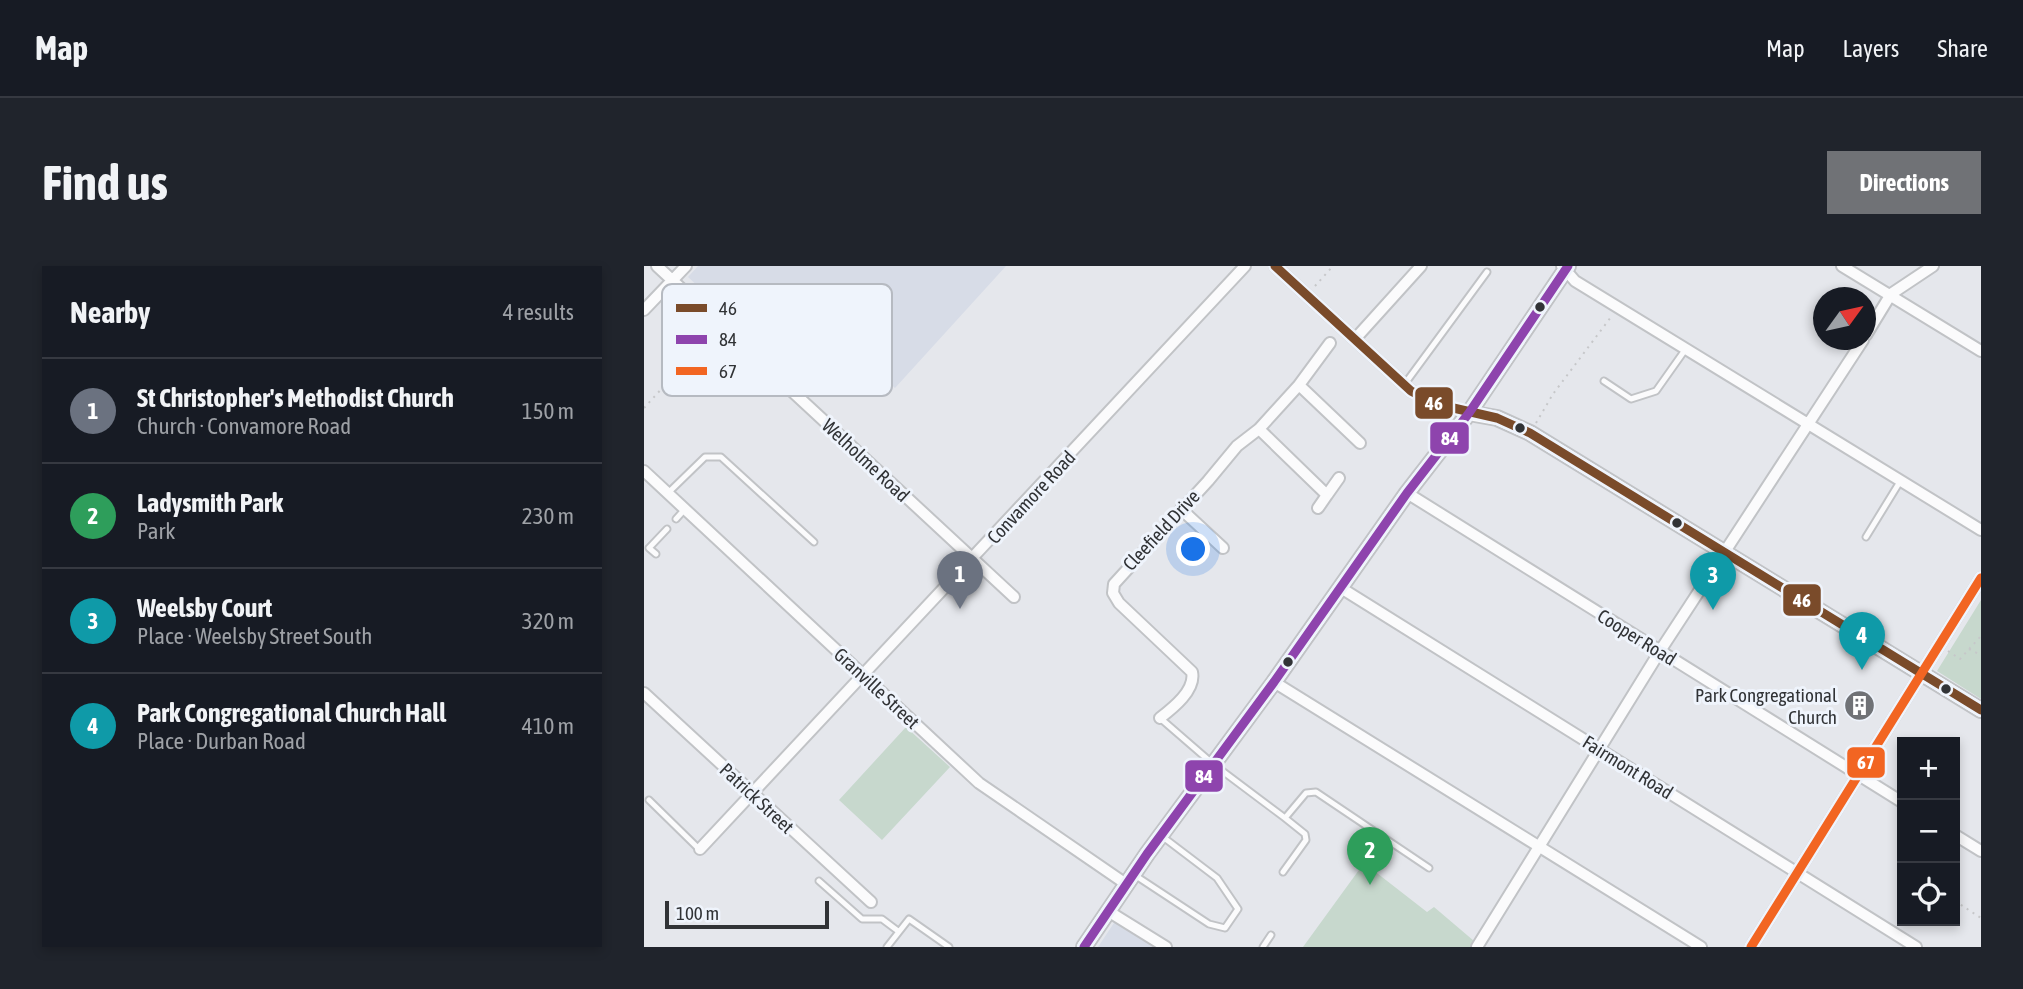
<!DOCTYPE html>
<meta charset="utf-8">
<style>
body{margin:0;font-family:"Asap Condensed",sans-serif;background:#20242c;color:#f1f3f6}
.controls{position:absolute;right:21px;bottom:21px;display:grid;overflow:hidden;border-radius:0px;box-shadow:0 4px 10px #0003}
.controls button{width:63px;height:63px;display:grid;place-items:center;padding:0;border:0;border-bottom:2px solid #363941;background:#171b24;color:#f1f3f6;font:35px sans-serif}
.compass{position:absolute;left:1169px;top:21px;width:63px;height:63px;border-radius:50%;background:#171b24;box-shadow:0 4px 10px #0003;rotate:57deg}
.scale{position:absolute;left:21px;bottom:18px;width:164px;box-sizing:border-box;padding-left:7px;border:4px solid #313336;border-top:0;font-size:19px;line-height:24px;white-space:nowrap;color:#313336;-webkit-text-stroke:5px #eff4fc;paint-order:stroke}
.you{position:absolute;left:550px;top:284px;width:24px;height:24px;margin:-18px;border:5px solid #fff;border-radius:50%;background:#1a73e8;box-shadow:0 0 0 10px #1a73e833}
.badge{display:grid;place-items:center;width:46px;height:46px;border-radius:50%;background:#707276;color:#fff;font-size:23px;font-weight:700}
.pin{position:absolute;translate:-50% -58px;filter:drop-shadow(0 2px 4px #0008)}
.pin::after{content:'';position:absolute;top:37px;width:24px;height:21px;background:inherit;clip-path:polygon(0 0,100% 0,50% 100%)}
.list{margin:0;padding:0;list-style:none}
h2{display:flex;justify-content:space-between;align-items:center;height:91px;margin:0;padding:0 28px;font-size:30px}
h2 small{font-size:23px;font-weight:400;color:#9ea1a6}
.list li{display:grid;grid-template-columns:46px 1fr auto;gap:21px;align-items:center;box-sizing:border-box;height:105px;padding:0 28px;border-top:2px solid #363941}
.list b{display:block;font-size:26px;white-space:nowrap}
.list p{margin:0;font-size:23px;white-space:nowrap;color:#9ea1a6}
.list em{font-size:23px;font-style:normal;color:#9ea1a6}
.icon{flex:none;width:38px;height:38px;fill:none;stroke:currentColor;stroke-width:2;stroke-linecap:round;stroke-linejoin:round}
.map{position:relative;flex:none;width:1337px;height:681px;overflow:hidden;border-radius:0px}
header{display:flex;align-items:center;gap:42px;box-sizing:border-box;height:98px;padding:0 35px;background:#171b24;border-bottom:2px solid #363941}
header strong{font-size:33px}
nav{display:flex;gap:38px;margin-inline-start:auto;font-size:24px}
.intro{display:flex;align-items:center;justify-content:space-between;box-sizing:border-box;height:168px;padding:0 42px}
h1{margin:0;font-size:49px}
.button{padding:18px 32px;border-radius:0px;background:#707276;color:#fff;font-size:24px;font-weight:700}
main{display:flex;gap:42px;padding:0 42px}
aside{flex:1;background:#171b24;border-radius:0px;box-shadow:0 4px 10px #0003}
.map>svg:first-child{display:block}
.built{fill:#d7dce7}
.green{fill:#c7d8cd}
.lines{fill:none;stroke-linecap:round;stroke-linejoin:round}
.lane-casing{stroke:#c1c3c6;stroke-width:9}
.street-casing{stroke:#c1c3c6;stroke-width:14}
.secondary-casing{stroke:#c1c3c6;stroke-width:18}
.path{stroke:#c6c7c9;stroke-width:2;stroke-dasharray:2 5;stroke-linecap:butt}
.lane{stroke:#fbfbfc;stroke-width:5}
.street{stroke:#fbfbfc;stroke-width:10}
.secondary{stroke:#fbfbfc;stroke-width:14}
.bus-1-casing{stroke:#eff4fc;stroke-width:14}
.bus-2-casing{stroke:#eff4fc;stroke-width:14}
.bus-3-casing{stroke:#eff4fc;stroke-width:14}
.bus-1{stroke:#7a4b2a;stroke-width:9}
.bus-2{stroke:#8e44ad;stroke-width:9}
.bus-3{stroke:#f26522;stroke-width:9}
.bus-dot{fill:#313336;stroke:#eff4fc;stroke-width:2.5}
.labels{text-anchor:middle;stroke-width:6;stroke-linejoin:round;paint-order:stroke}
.street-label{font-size:19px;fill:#313336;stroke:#eff4fc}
.poi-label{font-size:19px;fill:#313336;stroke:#eff4fc;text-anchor:end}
.key{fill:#eff4fc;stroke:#b6bac1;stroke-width:2}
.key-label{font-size:19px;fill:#313336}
.line-badge{stroke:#eff4fc;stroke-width:2.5}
.badge-label{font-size:19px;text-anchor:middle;font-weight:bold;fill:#fff}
</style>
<header>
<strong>Map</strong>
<nav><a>Map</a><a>Layers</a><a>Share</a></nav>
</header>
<div class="intro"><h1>Find us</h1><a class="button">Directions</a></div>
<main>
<aside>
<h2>Nearby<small>4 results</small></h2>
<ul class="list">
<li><span class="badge" style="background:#6b7280">1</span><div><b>St Christopher's Methodist Church</b><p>Church · Convamore Road</p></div><em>150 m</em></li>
<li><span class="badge" style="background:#2e9e5b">2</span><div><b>Ladysmith Park</b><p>Park</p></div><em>230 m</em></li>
<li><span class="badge" style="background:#0f9aa8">3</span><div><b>Weelsby Court</b><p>Place · Weelsby Street South</p></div><em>320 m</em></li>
<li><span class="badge" style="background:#0f9aa8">4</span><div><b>Park Congregational Church Hall</b><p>Place · Durban Road</p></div><em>410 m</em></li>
</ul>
</aside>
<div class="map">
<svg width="1337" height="681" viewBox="0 0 1337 681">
<rect width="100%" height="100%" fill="#e5e7ec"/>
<path class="built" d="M54 0H362L251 122 179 54 138 98 44 11Z
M472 654 515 681H454Z"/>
<path class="green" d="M1337 334V433L1293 405Z
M262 461 306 501 238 574 195 534Z
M720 597 783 646 790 641 830 675 826 681H659Z"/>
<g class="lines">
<defs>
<path id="lane" d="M960 115 987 133 1012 125 1041 84
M760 119 843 6
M24 227 61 191H77L170 276
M32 253 41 243
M1222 271 1257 214
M12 288 5 282 23 263
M516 452 569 498 641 552 662 527 672 526 785 602
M5 534 55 583
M639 606 662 574 661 568 641 552
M489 608 565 658 581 662 594 643 573 612 519 571
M175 615 218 653H238L254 665
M243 681 265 653 305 681
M619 681 627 669"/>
<path id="street" d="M13 0 370 331
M631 0 767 125 792 138 825 147
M918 0 931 15 1337 264
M1198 0 1337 85
M0 44 42 0
M1222 69 1247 28 1289 0
M711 73 777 0
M655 119 716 177
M615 163 683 229 674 242
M0 205 335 517 482 618
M763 227 1258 536
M683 229 695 212
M537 243 579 282
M697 322 1272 681
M630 416 1057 681
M0 427 227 636
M516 452C529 442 552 424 548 406L475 337 469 327 470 318 564 215 593 180 615 163 655 119 686 77
M1311 569 1337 585
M56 583 601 0
M464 645 522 681
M833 681 1016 385 1219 74
M1107 681 1337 312"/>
<path id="secondary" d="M825 147 853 152 886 167 1337 444
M440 681 503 588 630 416 763 227 825 147 924 0"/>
</defs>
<use href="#lane" class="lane-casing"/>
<use href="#street" class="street-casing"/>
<use href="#secondary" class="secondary-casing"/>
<path class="path" d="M671 20 689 0
M0 142 22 118
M892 157 909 128 967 51
M1325 383 1337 389
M1304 385 1316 393 1337 370
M1311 635 1337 652"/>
<use href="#lane" class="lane"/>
<use href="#street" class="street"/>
<use href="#secondary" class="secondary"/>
<defs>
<path id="bus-1" d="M631 0 767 125 792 138 853 152 886 167 1337 444"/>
<path id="bus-2" d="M440 681 503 588 630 416 763 227 825 147 924 0"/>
<path id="bus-3" d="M1107 681 1337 312"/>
</defs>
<use href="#bus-1" class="bus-1-casing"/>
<use href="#bus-2" class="bus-2-casing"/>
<use href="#bus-3" class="bus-3-casing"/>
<use href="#bus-1" class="bus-1"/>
<use href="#bus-2" class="bus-2"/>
<use href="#bus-3" class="bus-3"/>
</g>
<defs>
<symbol id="building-disc" viewBox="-11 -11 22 22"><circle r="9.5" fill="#707276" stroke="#eff4fc"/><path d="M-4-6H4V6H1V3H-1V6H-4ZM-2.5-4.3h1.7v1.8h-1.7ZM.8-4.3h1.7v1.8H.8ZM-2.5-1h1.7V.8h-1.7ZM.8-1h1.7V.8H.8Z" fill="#fff"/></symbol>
</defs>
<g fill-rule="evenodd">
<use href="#building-disc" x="1198" y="422" width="35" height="35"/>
</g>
<g class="bus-dot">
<circle cx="896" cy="41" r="6"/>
<circle cx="876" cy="162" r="6"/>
<circle cx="1033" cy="257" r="6"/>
<circle cx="644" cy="396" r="6"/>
<circle cx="1302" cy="423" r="6"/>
</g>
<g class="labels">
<g class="street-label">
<text transform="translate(222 194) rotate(43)" y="7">Welholme Road</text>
<text transform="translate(387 231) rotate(-47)" y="7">Convamore Road</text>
<text transform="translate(517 264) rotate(-47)" y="7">Cleefield Drive</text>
<text transform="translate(993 371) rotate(32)" y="7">Cooper Road</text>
<text transform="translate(233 422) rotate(43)" y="7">Granville Street</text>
<text transform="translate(984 501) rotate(32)" y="7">Fairmont Road</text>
<text transform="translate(113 532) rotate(43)" y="7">Patrick Street</text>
</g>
<g class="poi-label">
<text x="1193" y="436">Park Congregational<tspan x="1193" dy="22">Church</tspan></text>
</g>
</g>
<rect x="18" y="18" width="230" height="112" rx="10" class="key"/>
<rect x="32" y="38" width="31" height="8" fill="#7a4b2a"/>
<rect x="32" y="69" width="31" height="9" fill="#8e44ad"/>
<rect x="32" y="101" width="31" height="8" fill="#f26522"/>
<g class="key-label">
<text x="75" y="49">46</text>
<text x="75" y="80">84</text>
<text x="75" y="112">67</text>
</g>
<g class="line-badge">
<rect x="770" y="120" width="40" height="34" rx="7" fill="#7a4b2a"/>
<rect x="785" y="155" width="41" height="34" rx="7" fill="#8e44ad"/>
<rect x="1138" y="317" width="40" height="34" rx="7" fill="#7a4b2a"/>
<rect x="1202" y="480" width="40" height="33" rx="7" fill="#f26522"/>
<rect x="540" y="493" width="40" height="34" rx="7" fill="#8e44ad"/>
</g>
<g class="badge-label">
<text x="790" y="144">46</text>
<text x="806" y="179">84</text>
<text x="1158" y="341">46</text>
<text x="1222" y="503">67</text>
<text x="560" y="517">84</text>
</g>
</svg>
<div class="controls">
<button>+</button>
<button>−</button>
<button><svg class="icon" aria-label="locate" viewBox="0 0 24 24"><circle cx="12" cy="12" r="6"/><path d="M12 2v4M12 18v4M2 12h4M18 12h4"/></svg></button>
</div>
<svg class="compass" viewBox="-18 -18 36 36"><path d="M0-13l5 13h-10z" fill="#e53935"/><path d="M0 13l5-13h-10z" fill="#9ea1a6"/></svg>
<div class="scale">100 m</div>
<div class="you"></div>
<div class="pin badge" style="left:316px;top:343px;background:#6b7280">1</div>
<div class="pin badge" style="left:726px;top:619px;background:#2e9e5b">2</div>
<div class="pin badge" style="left:1069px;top:344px;background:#0f9aa8">3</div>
<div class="pin badge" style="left:1218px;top:404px;background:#0f9aa8">4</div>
</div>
</main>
